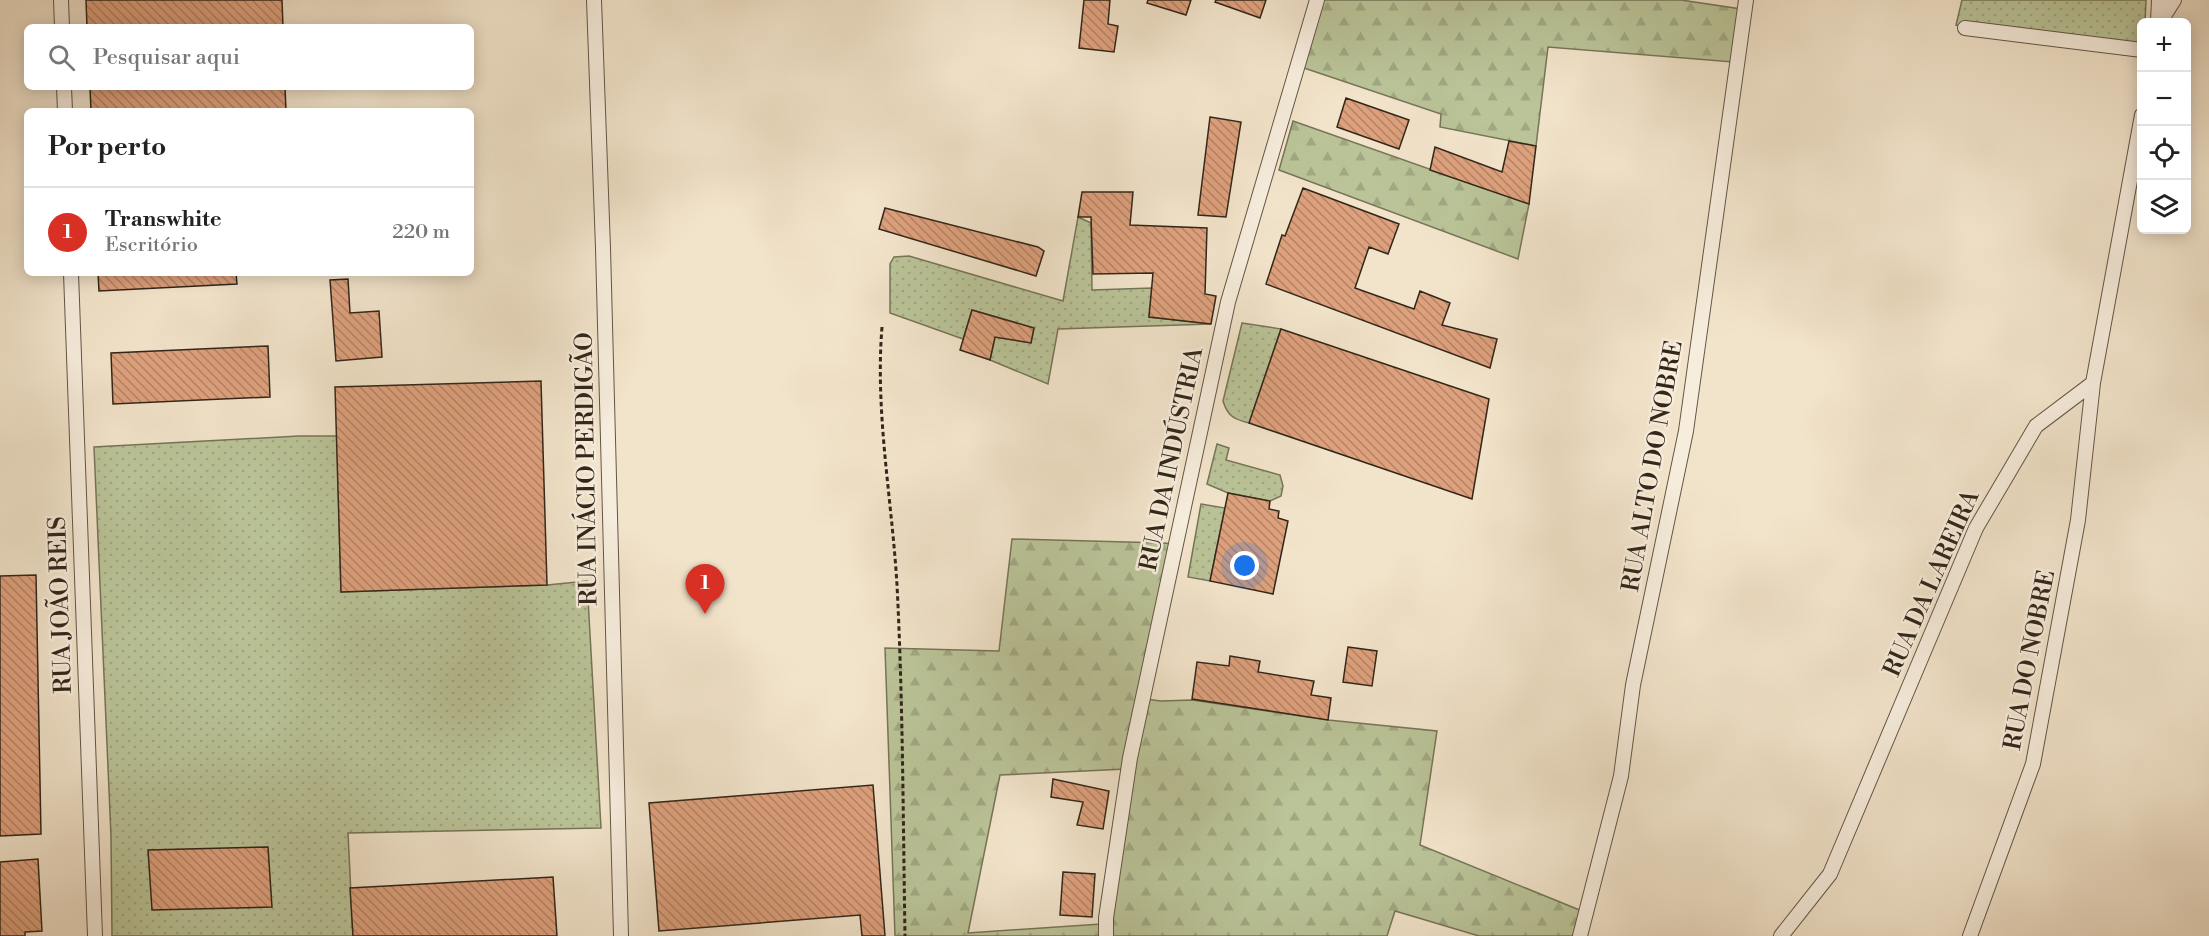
<!DOCTYPE html>
<html lang="pt">
<meta charset="utf-8">
<style>
body{margin:0;font-family:"Libre Bodoni",serif;background:#f2f2f2;color:#222}
.controls{position:absolute;right:18px;top:18px;display:grid;overflow:hidden;border-radius:9px;box-shadow:0 3px 15px #0003}
.controls button{width:54px;height:54px;display:grid;place-items:center;padding:0;border:0;border-bottom:2px solid #e0e0e0;background:#fff;color:#222;font:30px sans-serif}
.you{position:absolute;left:1245px;top:566px;width:21px;height:21px;margin:-15px;border:4px solid #fff;border-radius:50%;background:#1a73e8;box-shadow:0 0 0 9px #1a73e833}
.badge{display:grid;place-items:center;width:39px;height:39px;border-radius:50%;background:#d93025;color:#fff;font-size:20px;font-weight:700}
.pin{position:absolute;translate:-50% -50px;filter:drop-shadow(0 2px 3px #0008)}
.pin::after{content:'';position:absolute;top:32px;width:21px;height:18px;background:inherit;clip-path:polygon(0 0,100% 0,50% 100%)}
.list{margin:0;padding:0;list-style:none}
h2{display:flex;justify-content:space-between;align-items:center;height:78px;margin:0;padding:0 24px;font-size:26px}
h2 small{font-size:20px;font-weight:400;color:#767676}
.list li{display:grid;grid-template-columns:39px 1fr auto;gap:18px;align-items:center;box-sizing:border-box;height:90px;padding:0 24px;border-top:2px solid #e0e0e0}
.list b{display:block;font-size:22px;white-space:nowrap}
.list p{margin:0;font-size:20px;white-space:nowrap;color:#767676}
.list em{font-size:20px;font-style:normal;color:#767676}
.icon{flex:none;width:33px;height:33px;fill:none;stroke:currentColor;stroke-width:2;stroke-linecap:round;stroke-linejoin:round}
.map{position:relative;flex:none;width:2209px;height:936px;overflow:hidden}
.search{position:absolute;background:#fff;box-shadow:0 3px 15px #0003;left:24px;top:24px;width:450px;height:66px;display:flex;align-items:center;gap:15px;box-sizing:border-box;padding:0 21px;border-radius:9px;color:#767676;font-size:22px}
.panel{position:absolute;background:#fff;box-shadow:0 3px 15px #0003;left:24px;top:108px;width:450px;height:168px;border-radius:9px}
.map>svg:first-child{display:block}
.green{fill:url(#green-dots);stroke:#767558;stroke-width:1.5}
.forest{fill:url(#forest-firs);stroke:#767558;stroke-width:1.5}
.building{fill:url(#building-back-hatch);stroke:#322619;stroke-width:1.5}
.lines{fill:none;stroke-linecap:round;stroke-linejoin:round}
.minor-casing{stroke:#625646;stroke-width:16}
.path{stroke:#322619;stroke-width:3;stroke-dasharray:4.5 3;stroke-linecap:butt}
.minor{stroke:#f7eddd;stroke-width:14}
.labels{text-anchor:middle;stroke-width:5;stroke-linejoin:round;paint-order:stroke}
.street-label{font-size:24px;fill:#322619;stroke:#f7eddd}
</style>
<div class="map">
<svg width="2209" height="936" viewBox="0 0 2209 936">
<defs>
<pattern id="green-dots" width="8" height="8" patternUnits="userSpaceOnUse" patternTransform="scale(1.5)"><rect width="8" height="8" fill="#bac498"/><path d="M2 2h.1M6 6h.1" fill="none" stroke="#a0a882" stroke-width="1.8" stroke-linecap="round"/></pattern>
<pattern id="forest-firs" width="22" height="20" patternUnits="userSpaceOnUse" patternTransform="scale(1.5)"><rect width="22" height="20" fill="#bac498"/><path d="M5 1l3.5 6h-7zM16 11l3.5 6h-7z" fill="#a0a882"/></pattern>
<pattern id="building-back-hatch" width="6" height="6" patternUnits="userSpaceOnUse" patternTransform="scale(1.5)"><rect width="6" height="6" fill="#dea17d"/><path d="M-1 5l2 2M0 0l6 6M5-1l2 2" fill="none" stroke="#b58366"/></pattern>
</defs>
<rect width="100%" height="100%" fill="#f2e4cb"/>
<filter id="stains"><feTurbulence type="fractalNoise" baseFrequency=".00333" numOctaves="4"/><feColorMatrix values="0 0 0 0 .2 0 0 0 0 .09 0 0 0 0 .02 0 0 0 .5 -.17"/></filter>
<radialGradient id="worn" r=".72"><stop offset=".6" stop-color="#630" stop-opacity="0"/><stop offset="1" stop-color="#630" stop-opacity=".3"/></radialGradient>
<path class="green" d="M1962 0H2146L2145 22H2142L2141 51 1956 25Z
M1078 217 1091 223 1092 290 1152 288 1149 317 1211 324 1058 329 1048 384 990 360 995 337 1031 343 1034 328 972 310 963 339 890 313V264L894 257 909 256 1063 301Z
M1242 323 1281 329 1249 423C1234 419 1228 417 1223 401Z
M299 436H337L341 592 547 585 587 581 601 828 348 833 353 936H112L111 836 94 447Z
M1217 444 1229 448 1226 460 1280 475 1283 486 1281 496 1270 501 1228 493 1207 484Z
M1201 504 1225 508 1210 581 1188 577Z"/>
<path class="forest" d="M1321 0H1681L1741 9 1733 62 1548 47 1536 146 1440 127 1441 114 1301 67Z
M1293 121 1529 204 1518 259 1279 170Z
M1012 539 1164 543 1172 544 1126 769 1000 775 968 933 1101 924 1100 936H895L885 648 999 651Z
M1146 699 1161 701 1192 700 1328 720 1437 731 1420 845 1582 911 1575 936H1479L1395 911 1387 936H1107Z"/>
<path class="building" d="M86 0H282L283 27H87Z
M1084 0H1110L1108 24 1118 26 1114 52 1079 48Z
M1148 0H1191L1186 15 1147 3Z
M1216 0H1266L1260 18 1215 2Z
M90 87H285L286 111H91Z
M1346 98 1409 120 1399 149 1337 127Z
M1210 117 1241 122 1226 217 1198 215Z
M1509 141 1536 146 1529 204 1430 170 1435 147 1502 172Z
M1303 188 1399 224 1388 254 1369 247 1355 288 1414 309 1420 291 1450 303 1442 325 1497 339 1490 368 1266 284 1282 235 1285 236Z
M1082 192H1133L1130 225 1207 228 1205 294 1216 296 1211 324 1149 317 1153 273 1093 274 1091 217H1078Z
M885 208 1038 247 1044 251 1036 276 879 229Z
M98 273H236L237 284 99 291Z
M348 279 350 313 379 311 382 357 336 361 330 280Z
M972 310 1034 328 1031 343 995 337 990 360 960 350Z
M1281 329 1489 399 1472 499 1249 423Z
M268 346 270 397 113 404 111 353Z
M541 381 547 585 341 592 335 387Z
M1228 493 1270 501 1269 509 1279 511 1278 518 1288 521 1273 594 1210 581Z
M36 575 41 834 0 836V576Z
M1348 647 1377 651 1372 686 1343 682Z
M1230 656 1260 661 1258 672 1314 681 1311 695 1331 698 1328 720 1192 699 1197 662 1229 666Z
M1053 779 1109 791 1103 829 1077 825 1083 802 1051 797Z
M873 785 885 936H862L860 915 659 931 649 803Z
M268 847 272 907 152 910 148 850Z
M38 859 42 931 25 932V936H0V862Z
M1063 872 1095 874 1092 917 1060 915Z
M553 877 557 936H353L350 888Z"/>
<g class="lines">
<defs>
<path id="minor" d="M61 0 62 27
M594 0 603 248 621 936
M2158 22 2159 0
M2160 22 2174 0
M1965 28 2142 50
M64 87 65 111
M71 273 95 936
M1106 936V918L1130 758 1228 302 1317 0
M1580 936 1621 776 1633 685 1686 431 1746 0
M1781 936 1830 874 1976 528 2036 426 2093 383
M1970 936 2033 764 2078 520 2093 383 2142 115"/>
</defs>
<use href="#minor" class="minor-casing"/>
<path class="path" d="M882 327C875 413 892 500 897 585 903 702 903 819 905 936"/>
<use href="#minor" class="minor"/>
</g>
<g class="labels">
<g class="street-label">
<text transform="translate(1171 459) rotate(-78)" y="8">RUA DA INDÚSTRIA</text>
<text transform="translate(1652 466) rotate(-80)" y="8">RUA ALTO DO NOBRE</text>
<text transform="translate(586 469) rotate(-91)" y="8">RUA INÁCIO PERDIGÃO</text>
<text transform="translate(1931 583) rotate(-66)" y="8">RUA DA LAREIRA</text>
<text transform="translate(60 605) rotate(-92)" y="8">RUA JOÃO REIS</text>
<text transform="translate(2029 660) rotate(-79)" y="8">RUA DO NOBRE</text>
</g>
</g>
<rect width="100%" height="100%" filter="url(#stains)"/>
<rect width="100%" height="100%" fill="url(#worn)"/>
</svg>
<div class="controls">
<button>+</button>
<button>−</button>
<button><svg class="icon" aria-label="locate" viewBox="0 0 24 24"><circle cx="12" cy="12" r="6"/><path d="M12 2v4M12 18v4M2 12h4M18 12h4"/></svg></button>
<button><svg class="icon" aria-label="layers" viewBox="0 0 24 24"><path d="M12 4l9 5-9 5-9-5zM3 14l9 5 9-5"/></svg></button>
</div>
<div class="you"></div>
<div class="pin badge" style="left:705px;top:614px">1</div>
<div class="search"><svg class="icon" aria-label="search" viewBox="0 0 24 24"><circle cx="10" cy="10" r="6"/><path d="M15 15l6 6"/></svg>Pesquisar aqui</div>
<section class="panel">
<h2>Por perto<small></small></h2>
<ul class="list">
<li><span class="badge">1</span><div><b>Transwhite</b><p>Escritório</p></div><em>220 m</em></li>
</ul>
</section>
</div>
